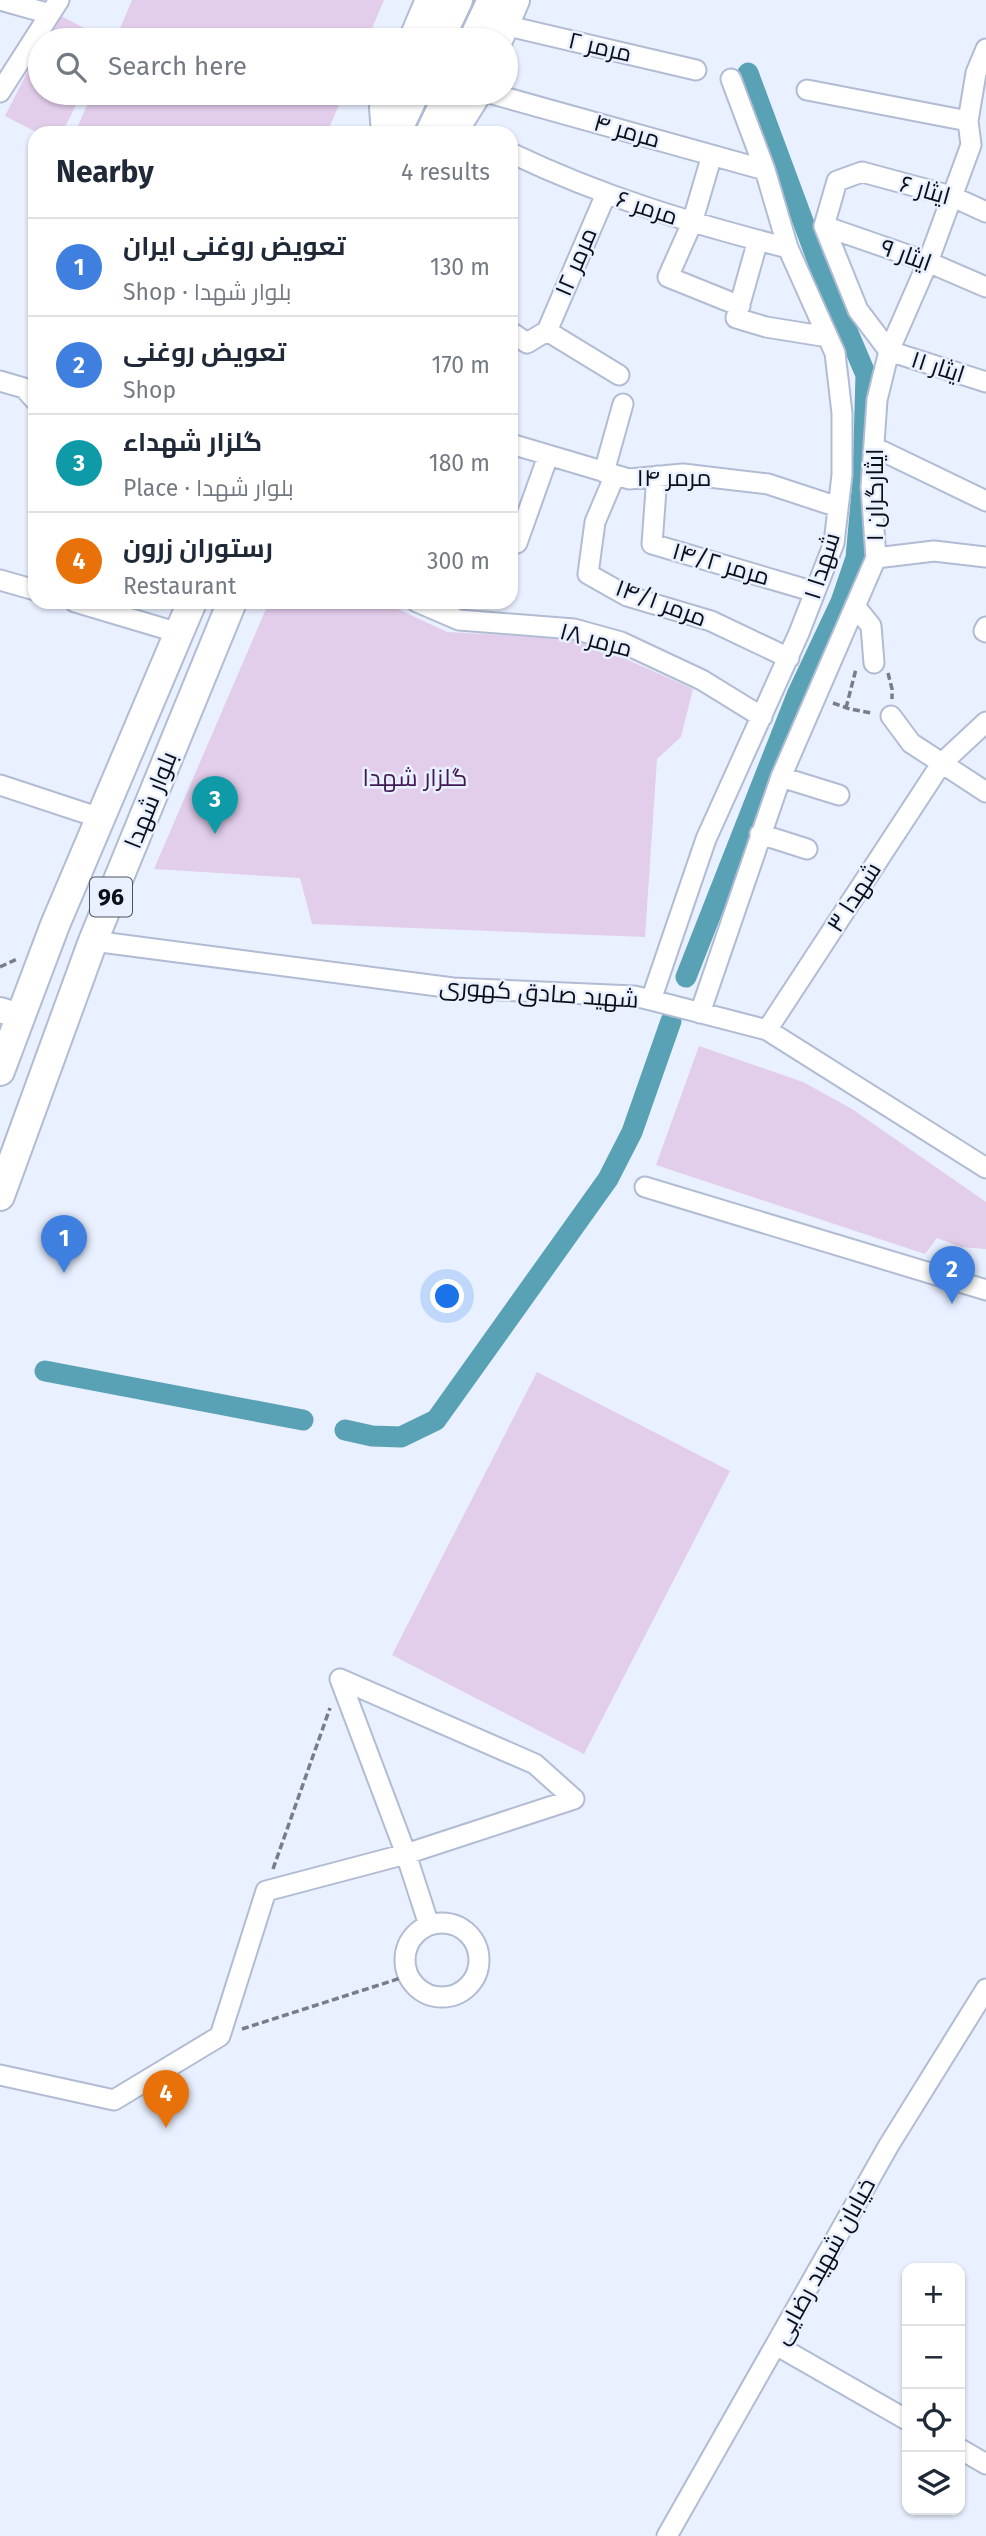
<!DOCTYPE html>
<meta charset="utf-8">
<style>
body{margin:0;font-family:"Fira Sans",Cairo,sans-serif;background:#f6f6f7;color:#1f2937}
.controls{position:absolute;right:21px;bottom:21px;display:grid;overflow:hidden;border-radius:14px;box-shadow:0 2px 5px #0004}
.controls button{width:63px;height:63px;display:grid;place-items:center;padding:0;border:0;border-bottom:2px solid #e0e1e3;background:#fff;color:#1f2937;font:35px sans-serif}
.you{position:absolute;left:448px;top:1297px;width:24px;height:24px;margin:-18px;border:5px solid #fff;border-radius:50%;background:#1a73e8;box-shadow:0 0 0 10px #1a73e833}
.badge{display:grid;place-items:center;width:46px;height:46px;border-radius:50%;background:#111827;color:#fff;font-size:23px;font-weight:700}
.pin{position:absolute;translate:-50% -58px;filter:drop-shadow(0 2px 4px #0008)}
.pin::after{content:'';position:absolute;top:37px;width:24px;height:21px;background:inherit;clip-path:polygon(0 0,100% 0,50% 100%)}
.list{margin:0;padding:0;list-style:none}
h2{display:flex;justify-content:space-between;align-items:center;height:91px;margin:0;padding:0 28px;font-size:30px}
h2 small{font-size:23px;font-weight:400;color:#747a83}
.list li{display:grid;grid-template-columns:46px 1fr auto;gap:21px;align-items:center;box-sizing:border-box;height:98px;padding:0 28px;border-top:2px solid #e0e1e3}
.list b{display:block;font-size:26px;white-space:nowrap}
.list p{margin:0;font-size:23px;white-space:nowrap;color:#747a83}
.list em{font-size:23px;font-style:normal;color:#747a83}
.icon{flex:none;width:38px;height:38px;fill:none;stroke:currentColor;stroke-width:2;stroke-linecap:round;stroke-linejoin:round}
.map{position:relative;flex:none;width:986px;height:2536px;overflow:hidden}
.search{position:absolute;background:#fff;box-shadow:0 2px 5px #0004;left:28px;top:28px;width:490px;height:77px;display:flex;align-items:center;gap:18px;box-sizing:border-box;padding:0 24px;border-radius:38px;color:#747a83;font-size:26px}
.panel{position:absolute;background:#fff;box-shadow:0 2px 5px #0004;left:28px;top:126px;width:490px;height:483px;border-radius:21px}
.map>svg:first-child{display:block}
.green{fill:#e2cdeb}
.lines{fill:none;stroke-linecap:round;stroke-linejoin:round}
.canal{stroke:#59a1b4;stroke-width:21}
.minor-casing{stroke:#b1bcd4;stroke-width:23}
.major-casing{stroke:#b1bcd4;stroke-width:28}
.highway-casing{stroke:#b1bcd4;stroke-width:32}
.path{stroke:#787d89;stroke-width:3.5;stroke-dasharray:7 3.5;stroke-linecap:butt}
.minor{stroke:#fff;stroke-width:19}
.major{stroke:#fff;stroke-width:24}
.highway{stroke:#fff;stroke-width:28}
.labels{text-anchor:middle;stroke-width:5;stroke-linejoin:round;paint-order:stroke}
.shield{fill:#e9f0ff;stroke:#4e525d;stroke-width:2}
.shield-label{font-size:23px;font-weight:bold;fill:#0b0f17}
.street-label{font-size:24px;fill:#0b0f17;stroke:#e9f0ff}
.park-label{font-size:24px;fill:#431953;stroke:#e9f0ff}
</style>
<div class="map">
<svg width="986" height="2536" viewBox="0 0 986 2536">
<rect width="100%" height="100%" fill="#e9f0ff"/>
<path class="green" d="M132 0H384L367 40H115Z
M57 14 108 40H43Z
M40 47V93H82L62 133H38L5 116Z
M92 93H344L327 133H75Z
M269 602H383L447 632 581 639 693 689 681 737 657 759 645 937 312 924 300 878 154 869Z
M699 1046 803 1082 852 1109 986 1202V1249L961 1247 937 1238 925 1254 656 1165Z
M537 1372 730 1471 584 1754 392 1655Z"/>
<g class="lines">
<path class="canal" d="M686 977 797 695 841 602 856 558 863 480 866 375 820 267 748 73
M45 1371 303 1420
M345 1430 372 1436 401 1437 436 1420 608 1179 632 1132 671 1021"/>
<defs>
<path id="minor" d="M0 0 50 14
M504 25 696 70
M807 90 968 121
M0 92 59 0
M489 93 765 170
M511 153C603 197 690 223 788 248
M712 155 692 223 668 277 740 306
M986 212 951 196 862 172 837 181 824 226 858 310 889 351 986 382
M824 226 928 262 986 287
M758 240 736 318 766 327 828 337
M547 331 606 194
M511 332 527 343 547 331 619 375
M0 381 24 388 35 400
M511 444 629 479 683 474 768 484 838 507
M874 447 986 501
M604 472 623 404
M615 475 595 522 588 574 627 596 711 621 789 658
M657 476 652 544 815 592
M517 543 548 456
M876 558 934 551 986 557
M0 580 35 590
M75 602 179 633
M417 602 459 620 574 629 621 642 702 680 762 717
M855 606 871 626 874 663
M986 627 984 631 986 632
M891 716 911 743 986 792
M781 777 839 795
M0 785 100 818
M760 834 807 849
M93 941 453 988 634 996 651 1000 767 1030 986 1168
M651 1000 706 839 799 633 834 543 842 475V413L835 353 788 248 765 170 731 79
M700 1013 781 777 876 558 871 487 877 400 889 351 928 262 971 145 968 121 976 73 986 49
M767 1030 941 764 986 722
M645 1187 986 1290
M340 1679 535 1764 574 1799
M340 1679 406 1854 429 1925
M405 1960a37 37 0 1 1 74 0a37 37 0 1 1-74 0Z
M0 2075 114 2100 220 2036 266 1891 406 1854 574 1799
M776 2345 907 2420
M960 2449 986 2464
M667 2536 889 2145 986 1989"/>
<path id="major" d="M0 1010 20 1016"/>
<path id="highway" d="M413 40 430 0
M439 40 458 0
M473 40 492 0
M498 40 515 0
M386 133 384 108 391 93
M396 133 415 93
M430 133 449 93
M452 133 477 93
M0 1071 55 925 192 602
M0 1196 93 941 232 602"/>
</defs>
<use href="#minor" class="minor-casing"/>
<use href="#major" class="major-casing"/>
<use href="#highway" class="highway-casing"/>
<path class="path" d="M888 673 892 689V699
M833 703 850 709 872 713
M846 708 856 669
M0 967 17 959
M273 1869 330 1708
M242 2029 407 1976"/>
<use href="#minor" class="minor"/>
<use href="#major" class="major"/>
<use href="#highway" class="highway"/>
</g>
<g class="labels">
<rect class="shield" x="90" y="877.5" width="42" height="39" rx="5"/>
<g class="shield-label">
<text x="111" y="905">96</text>
</g>
<g class="street-label">
<text transform="translate(600 47) rotate(13)" y="8">مرمر ۲</text>
<text transform="translate(627 131) rotate(16)" y="8">مرمر ۴</text>
<text transform="translate(925 190) rotate(16)" y="8">ایثار ۶</text>
<text transform="translate(647 208) rotate(18)" y="8">مرمر ۶</text>
<text transform="translate(906 255) rotate(20)" y="8">ایثار ۹</text>
<text transform="translate(576 262) rotate(-67)" y="8">مرمر ۱۲</text>
<text transform="translate(938 367) rotate(18)" y="8">ایثار ۱۱</text>
<text x="674" y="486">مرمر ۱۴</text>
<text transform="translate(875 495) rotate(-90)" y="8">ایثارگران ۱</text>
<text transform="translate(721 564) rotate(16)" y="8">مرمر ۱۴/۲</text>
<text transform="translate(822 566) rotate(-72)" y="8">شهدا ۱</text>
<text transform="translate(661 603) rotate(20)" y="8">مرمر ۱۴/۱</text>
<text transform="translate(596 640) rotate(15)" y="8">مرمر ۱۸</text>
<text transform="translate(151 800) rotate(-68)" y="8">بلوار شهدا</text>
<text transform="translate(854 897) rotate(-57)" y="8">شهدا ۳</text>
<text transform="translate(539 993) rotate(4)" y="8">شهید صادق کهوری</text>
<text transform="translate(824 2261) rotate(-61)" y="8">خیابان شهید رضایی</text>
</g>
<g class="park-label">
<text x="415" y="786">گلزار شهدا</text>
</g>
</g>
</svg>
<div class="controls">
<button>+</button>
<button>−</button>
<button><svg class="icon" aria-label="locate" viewBox="0 0 24 24"><circle cx="12" cy="12" r="6"/><path d="M12 2v4M12 18v4M2 12h4M18 12h4"/></svg></button>
<button><svg class="icon" aria-label="layers" viewBox="0 0 24 24"><path d="M12 4l9 5-9 5-9-5zM3 14l9 5 9-5"/></svg></button>
</div>
<div class="you"></div>
<div class="pin badge" style="left:64px;top:1273px;background:#3f7fe0">1</div>
<div class="pin badge" style="left:952px;top:1304px;background:#3f7fe0">2</div>
<div class="pin badge" style="left:215px;top:834px;background:#0f9aa8">3</div>
<div class="pin badge" style="left:166px;top:2128px;background:#e8710a">4</div>
<div class="search"><svg class="icon" aria-label="search" viewBox="0 0 24 24"><circle cx="10" cy="10" r="6"/><path d="M15 15l6 6"/></svg>Search here</div>
<section class="panel">
<h2>Nearby<small>4 results</small></h2>
<ul class="list">
<li><span class="badge" style="background:#3f7fe0">1</span><div><b>تعویض روغنی ایران</b><p>Shop · بلوار شهدا</p></div><em>130 m</em></li>
<li><span class="badge" style="background:#3f7fe0">2</span><div><b>تعویض روغنی</b><p>Shop</p></div><em>170 m</em></li>
<li><span class="badge" style="background:#0f9aa8">3</span><div><b>گلزار شهداء</b><p>Place · بلوار شهدا</p></div><em>180 m</em></li>
<li><span class="badge" style="background:#e8710a">4</span><div><b>رستوران زرون</b><p>Restaurant</p></div><em>300 m</em></li>
</ul>
</section>
</div>
